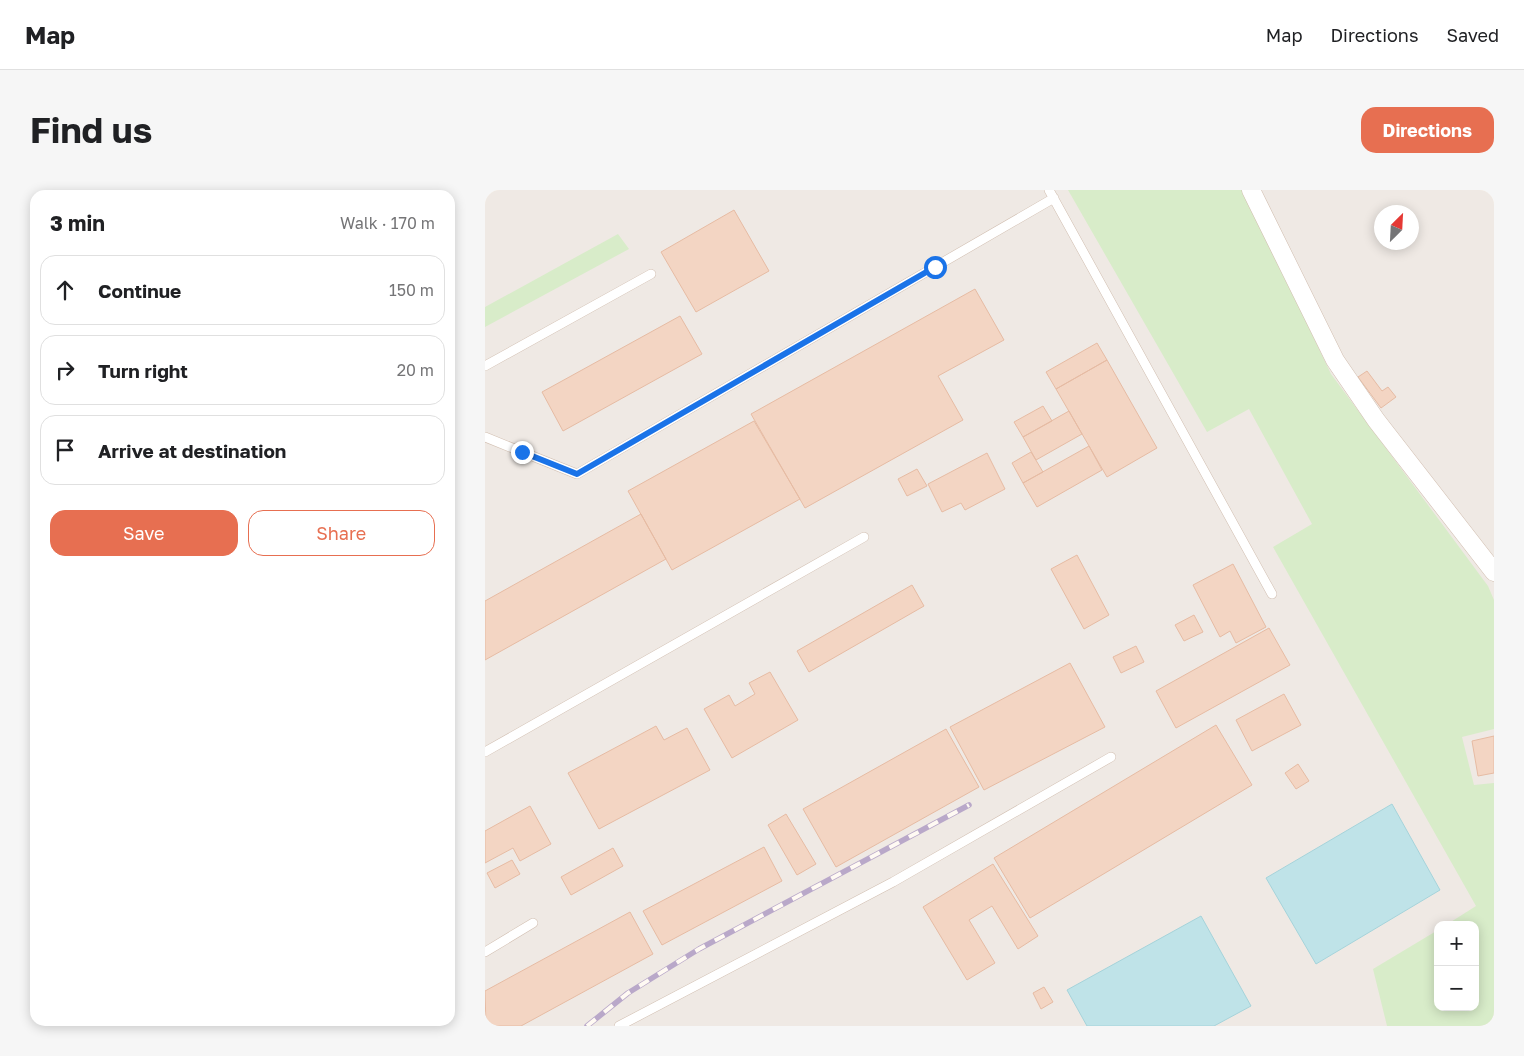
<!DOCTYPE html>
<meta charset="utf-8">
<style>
body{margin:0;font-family:"Golos Text",sans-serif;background:#f6f6f6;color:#202124}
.controls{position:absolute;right:15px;bottom:15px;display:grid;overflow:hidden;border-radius:10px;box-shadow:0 2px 12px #0003}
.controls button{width:45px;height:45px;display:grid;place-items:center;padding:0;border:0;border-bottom:1px solid #e0e0e0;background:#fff;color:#202124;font:25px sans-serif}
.compass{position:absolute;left:889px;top:15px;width:45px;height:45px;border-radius:50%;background:#fff;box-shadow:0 2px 12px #0003;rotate:24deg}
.stop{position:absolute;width:15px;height:15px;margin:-11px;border:4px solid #1a73e8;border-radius:50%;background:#fff}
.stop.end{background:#1a73e8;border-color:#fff;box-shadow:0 1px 5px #0008}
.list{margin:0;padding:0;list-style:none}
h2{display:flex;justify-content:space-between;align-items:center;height:65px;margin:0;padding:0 20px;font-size:21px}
h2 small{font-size:16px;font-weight:400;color:#757577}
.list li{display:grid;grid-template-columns:32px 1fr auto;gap:15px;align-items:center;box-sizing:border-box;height:70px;margin:0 10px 10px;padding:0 10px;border:1px solid #e0e0e0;border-radius:15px}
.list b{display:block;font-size:19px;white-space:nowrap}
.list em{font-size:16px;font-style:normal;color:#757577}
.actions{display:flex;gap:10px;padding:15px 20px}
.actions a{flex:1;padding:11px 0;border:1px solid #e76f51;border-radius:15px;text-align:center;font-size:18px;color:#e76f51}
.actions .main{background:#e76f51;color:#fff}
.icon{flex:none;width:28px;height:28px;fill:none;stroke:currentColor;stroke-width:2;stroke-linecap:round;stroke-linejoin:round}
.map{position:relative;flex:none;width:1009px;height:836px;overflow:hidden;border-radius:15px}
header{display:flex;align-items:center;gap:30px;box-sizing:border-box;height:70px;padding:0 25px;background:#fff;border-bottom:1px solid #e0e0e0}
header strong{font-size:24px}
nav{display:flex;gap:28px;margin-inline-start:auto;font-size:18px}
.intro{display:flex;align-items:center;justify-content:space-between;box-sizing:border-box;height:120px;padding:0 30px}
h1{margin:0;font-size:35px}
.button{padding:12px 22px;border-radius:15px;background:#e76f51;color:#fff;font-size:18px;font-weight:700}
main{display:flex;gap:30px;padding:0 30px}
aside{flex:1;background:#fff;border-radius:15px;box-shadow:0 2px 12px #0003}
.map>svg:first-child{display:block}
.industrial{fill:#efe9e4;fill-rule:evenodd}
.green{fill:#d8ecc9}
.water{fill:#bfe3e8;stroke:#a5d3da}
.building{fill:#f3d5c3;stroke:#e6bba3}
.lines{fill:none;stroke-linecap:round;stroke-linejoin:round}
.service-casing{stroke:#d1beb0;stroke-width:10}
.minor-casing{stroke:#d1beb0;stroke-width:19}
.service{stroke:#fff;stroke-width:9}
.minor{stroke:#fff;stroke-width:18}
.rail-casing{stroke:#b9a8c9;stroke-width:5.5}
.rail{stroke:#fffaf3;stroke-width:4;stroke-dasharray:11;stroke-linecap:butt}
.route{stroke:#1a73e8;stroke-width:6}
</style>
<header>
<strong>Map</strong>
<nav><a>Map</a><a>Directions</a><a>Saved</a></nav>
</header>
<div class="intro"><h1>Find us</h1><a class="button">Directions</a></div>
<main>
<aside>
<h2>3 min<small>Walk · 170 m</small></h2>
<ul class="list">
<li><svg class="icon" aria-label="ahead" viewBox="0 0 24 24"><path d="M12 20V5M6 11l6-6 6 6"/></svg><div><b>Continue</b></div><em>150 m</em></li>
<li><svg class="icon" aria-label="right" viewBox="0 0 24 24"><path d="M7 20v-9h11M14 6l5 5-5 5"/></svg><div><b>Turn right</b></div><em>20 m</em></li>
<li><svg class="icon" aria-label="arrive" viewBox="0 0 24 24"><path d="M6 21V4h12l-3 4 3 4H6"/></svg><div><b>Arrive at destination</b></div></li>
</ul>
<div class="actions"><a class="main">Save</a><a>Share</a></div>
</aside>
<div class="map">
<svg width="1009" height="836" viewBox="0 0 1009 836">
<rect width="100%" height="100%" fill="#fdf6ec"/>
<path class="industrial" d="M0 0H1009V836H0ZM896 22H926V52H896ZM953 735H990V817H953Z"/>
<path class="green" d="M583 0H758L846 184 1003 396 1009 410V539L977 547 989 595 1009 593V836H902L888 779 953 740V817H990V735H961L991 716 788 357 827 334 764 219 722 242Z
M133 44 144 59 0 137V117Z"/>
<path class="water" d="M907 614 955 700 831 774 781 688Z
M716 726 766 816 729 836H602L582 800Z"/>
<path class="building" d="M249 20 284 81 211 122 176 62Z
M490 99 519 150 453 186 478 230 320 318 266 224Z
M195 126 217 164 78 241 57 202Z
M612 153 622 170 571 199 561 182Z
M622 170 672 258 622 287 571 199Z
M882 181 897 201 903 197 911 207 896 218 873 187Z
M558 216 567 231 538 247 529 232Z
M584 221 597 244 551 270 538 247Z
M269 231 315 309 187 380 143 301Z
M604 256 617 280 552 317 538 293Z
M546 262 558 282 538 293 527 273Z
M502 263 520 299 480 320 476 313 457 322 443 294Z
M432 279 442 296 422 306 413 289Z
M156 324 181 369 0 470V411Z
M592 365 624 425 599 439 566 379Z
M748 374 781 437 751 453 745 441 735 447 708 395Z
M427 395 439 416 324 482 312 461Z
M709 425 718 442 699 451 690 435Z
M784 438 805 475 691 538 671 501Z
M651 456 659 472 636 483 628 467Z
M585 473 620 537 499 600 465 537Z
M285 482 313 530 247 568 219 519 244 505 250 516 270 504 264 493Z
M799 504 816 535 767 561 751 530Z
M731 535 767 595 545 728 509 668Z
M171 536 179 550 202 538 225 580 114 639 83 583Z
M461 539 494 597 351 677 318 619Z
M1009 546V583L993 586 987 551Z
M813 574 824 591 811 599 800 583Z
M45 616 66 654 35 671 28 658 0 673V641Z
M301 624 331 674 312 685 283 635Z
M279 657 297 691 177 755 158 721Z
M128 658 138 676 86 705 76 687Z
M27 670 35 684 10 698 2 683Z
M508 674 553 746 533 759 507 716 484 730 510 773 482 790 438 717Z
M145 722 168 764 36 836H1L0 801Z
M559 797 568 812 556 819 548 803Z"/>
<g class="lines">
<defs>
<path id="service" d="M564 0 787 404
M0 176 166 84
M0 247 92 284 569 8
M0 562 379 347
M0 762 48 733
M134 836 408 692 626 567"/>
<path id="minor" d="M766 0 850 170 891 230 1009 382"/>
</defs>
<use href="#service" class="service-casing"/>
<use href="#minor" class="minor-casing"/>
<use href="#service" class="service"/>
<use href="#minor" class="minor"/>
<defs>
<path id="rail" d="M102 836 143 803 214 759 484 615"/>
</defs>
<use href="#rail" class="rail-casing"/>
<use href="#rail" class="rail"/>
</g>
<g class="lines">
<path class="route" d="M37 262 92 284 450 77"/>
</g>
</svg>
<div class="controls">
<button>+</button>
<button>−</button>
</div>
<svg class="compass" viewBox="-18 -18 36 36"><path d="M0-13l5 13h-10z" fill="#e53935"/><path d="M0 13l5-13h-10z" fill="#757577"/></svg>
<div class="stop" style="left:450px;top:77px"></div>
<div class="stop end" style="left:37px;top:262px"></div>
</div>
</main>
